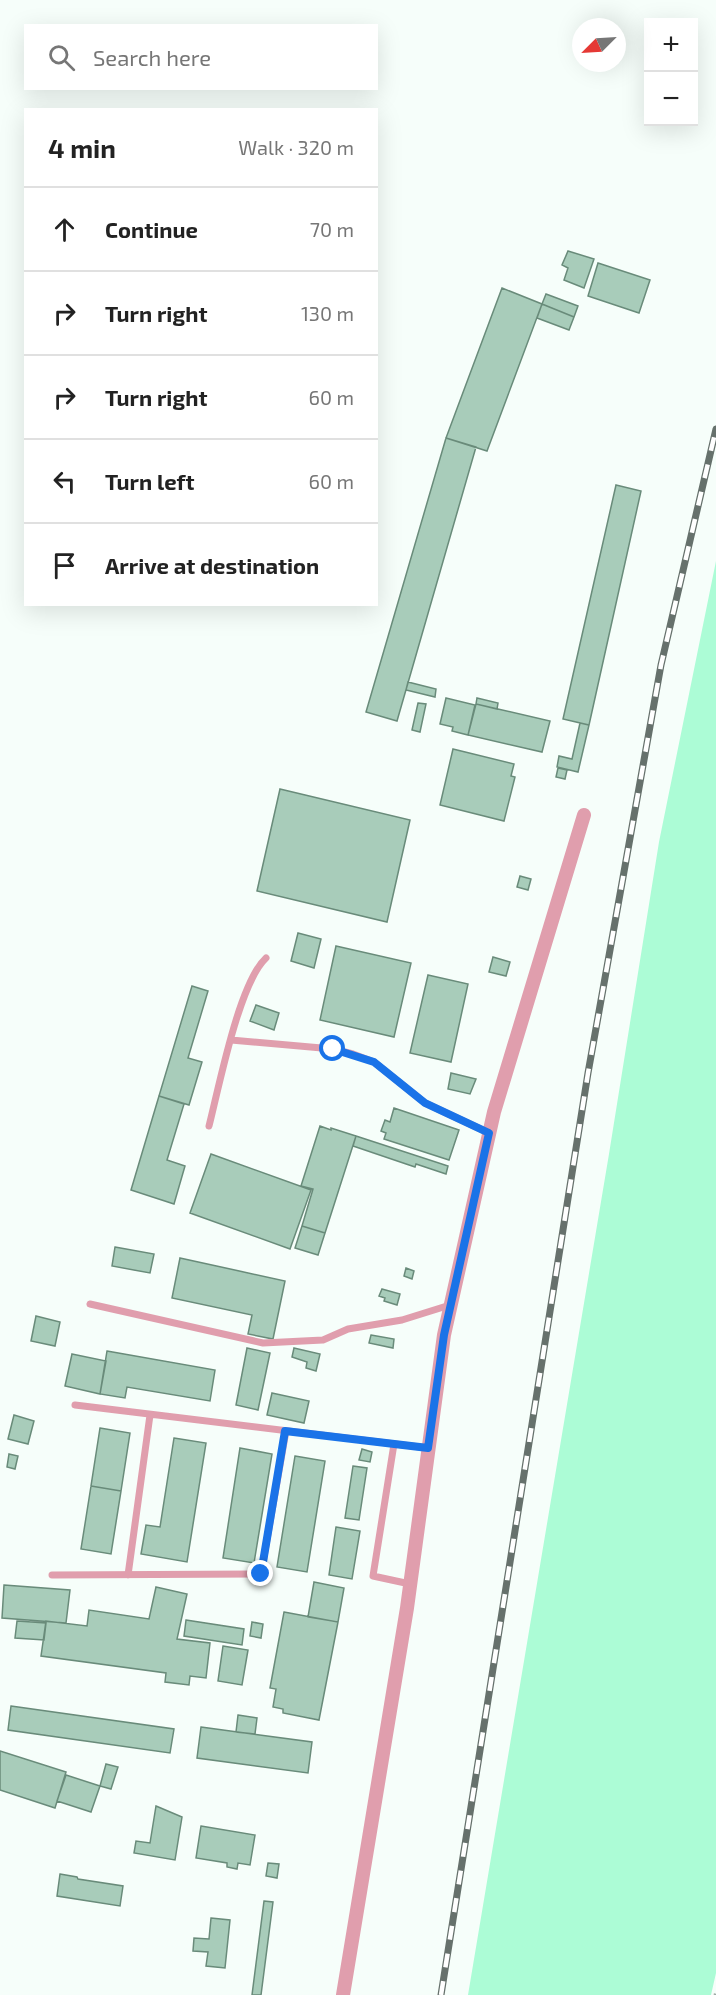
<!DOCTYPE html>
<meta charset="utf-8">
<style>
body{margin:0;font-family:"Exo 2",sans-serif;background:#f6f6f6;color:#222}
.controls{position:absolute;right:18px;top:18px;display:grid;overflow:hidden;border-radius:0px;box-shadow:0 6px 24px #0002}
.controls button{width:54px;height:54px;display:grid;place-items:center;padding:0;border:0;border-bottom:2px solid #e0e0e0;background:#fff;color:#222;font:30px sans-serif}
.compass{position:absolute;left:572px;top:18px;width:54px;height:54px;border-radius:50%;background:#fff;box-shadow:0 6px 24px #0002;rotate:246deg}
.stop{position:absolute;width:18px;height:18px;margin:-14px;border:4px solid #1a73e8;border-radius:50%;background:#fff}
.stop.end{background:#1a73e8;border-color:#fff;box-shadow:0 2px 6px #0008}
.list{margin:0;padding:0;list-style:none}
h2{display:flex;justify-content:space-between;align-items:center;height:78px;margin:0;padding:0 24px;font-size:26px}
h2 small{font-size:20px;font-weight:400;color:#767676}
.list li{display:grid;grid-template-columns:39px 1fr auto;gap:18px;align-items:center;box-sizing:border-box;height:84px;padding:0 24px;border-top:2px solid #e0e0e0}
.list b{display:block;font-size:22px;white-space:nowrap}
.list em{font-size:20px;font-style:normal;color:#767676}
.icon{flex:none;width:33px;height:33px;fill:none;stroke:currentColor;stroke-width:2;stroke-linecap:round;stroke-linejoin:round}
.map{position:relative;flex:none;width:716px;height:1995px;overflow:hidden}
.search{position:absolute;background:#fff;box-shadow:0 6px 24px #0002;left:24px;top:24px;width:354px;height:66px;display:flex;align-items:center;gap:15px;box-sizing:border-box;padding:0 21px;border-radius:0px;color:#767676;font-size:22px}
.panel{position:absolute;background:#fff;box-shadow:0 6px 24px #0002;left:24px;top:108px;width:354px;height:498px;border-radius:0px}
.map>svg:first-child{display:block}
.green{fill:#acfcd6}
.building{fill:#a8ccba;stroke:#698b7a;stroke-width:1.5}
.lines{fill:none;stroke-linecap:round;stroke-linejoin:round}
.path{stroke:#9da7a3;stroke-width:3;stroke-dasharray:1.5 4.5;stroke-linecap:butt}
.lane{stroke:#e09ead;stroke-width:7}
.street{stroke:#e09ead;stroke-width:14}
.rail-casing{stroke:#66716c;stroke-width:7}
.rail{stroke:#fff;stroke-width:4.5;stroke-dasharray:14;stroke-linecap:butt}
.route{stroke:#1a73e8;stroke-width:8}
</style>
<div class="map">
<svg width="716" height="1995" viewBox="0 0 716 1995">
<rect width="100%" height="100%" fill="#f6fefa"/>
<path class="green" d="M716 561V1973L711 1995H468L609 1154 659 842Z"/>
<path class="building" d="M568 251 594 259 584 288 564 280 568 268 562 265Z
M598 263 650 280 639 313 588 296Z
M502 288 542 304 487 451 446 438Z
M546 294 578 306 574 317 542 304Z
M542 304 574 317 569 330 537 318Z
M446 438 476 447 397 721 366 712Z
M616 485 641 491 589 725 563 719Z
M408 682 436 689 435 697 406 690Z
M446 698 475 705 468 735 452 731 453 727 440 724Z
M477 698 498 703 497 709 476 704Z
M418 703 426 704 420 732 412 730Z
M476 704 550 721 542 752 468 735Z
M580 723 589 725 578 772 557 767 559 756 572 759Z
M453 749 514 764 511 776 515 777 504 821 440 805Z
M558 768 567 770 565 779 556 777Z
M280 789 410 820 387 922 257 891Z
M520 876 531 879 528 890 517 887Z
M298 933 321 939 314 968 291 961Z
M336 946 411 963 394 1037 320 1020Z
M493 957 510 962 506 976 489 972Z
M428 975 468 984 451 1062 410 1053Z
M192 986 208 991 188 1058 202 1062 189 1105 159 1096Z
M256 1005 279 1013 274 1030 250 1021Z
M451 1073 476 1079 470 1094 448 1089Z
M159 1096 184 1104 167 1160 185 1166 174 1204 131 1190Z
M394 1108 459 1130 449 1160 384 1139 386 1133 381 1131 385 1120 390 1122Z
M320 1126 331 1130V1128L356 1136 325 1233 302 1226 313 1189 301 1186Z
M356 1136 448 1166 446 1174 416 1164 415 1167 353 1146Z
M211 1154 311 1190 290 1249 190 1213Z
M302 1226 325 1233 318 1255 295 1248Z
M115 1247 154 1254 150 1273 112 1266Z
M180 1258 285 1281 273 1339 248 1334 252 1315 172 1298Z
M406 1268 414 1271 412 1279 404 1276Z
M382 1289 400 1294 397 1305 384 1301 385 1298 379 1296Z
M36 1316 60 1322 55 1346 31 1341Z
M371 1335 394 1339 393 1348 369 1343Z
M247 1348 270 1353 258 1410 236 1405Z
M294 1348 320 1354 316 1371 306 1368 307 1362 292 1357Z
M107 1351 215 1370 210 1401 127 1387 125 1398 100 1394Z
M72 1354 106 1361 100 1394 65 1386Z
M272 1393 309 1401 304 1423 267 1415Z
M14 1415 34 1421 28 1444 8 1439Z
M100 1428 130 1433 121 1491 91 1486Z
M174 1438 206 1443 187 1562 141 1554 146 1525 160 1527Z
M240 1448 272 1454 254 1563 223 1558Z
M362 1449 372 1452 370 1462 359 1460Z
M9 1454 18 1456 15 1469 7 1467Z
M295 1456 325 1461 307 1572 277 1567Z
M353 1466 367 1468 359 1520 345 1518Z
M91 1486 121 1491 111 1554 81 1549Z
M336 1527 360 1531 352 1579 329 1575Z
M314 1582 344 1588 338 1622 308 1617Z
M4 1585 70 1590 66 1623 2 1618Z
M156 1587 187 1594 177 1639 210 1643 206 1678 190 1676 189 1685 165 1682 166 1673 41 1656 46 1621 87 1626 89 1610 149 1619Z
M284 1612 338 1622 319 1720 283 1713V1709L273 1707 276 1689 270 1688Z
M186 1620 244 1629 242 1645 184 1636Z
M17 1621 46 1623 44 1640 15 1638Z
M252 1622 263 1624 261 1638 250 1636Z
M223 1646 248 1650 242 1685 218 1681Z
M11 1706 174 1729 170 1753 8 1730Z
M238 1715 257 1718 255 1734 236 1732Z
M201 1727 312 1742 308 1773 197 1758Z
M0 1751 66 1772 55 1808 0 1790Z
M106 1764 118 1767 111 1789 100 1786Z
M66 1775 100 1786 91 1812 57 1801Z
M156 1806 182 1817 175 1860 134 1853 136 1841 150 1843Z
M201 1826 255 1835 250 1865 238 1863 237 1869 227 1867V1863L196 1858Z
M268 1863 279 1864 277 1878 266 1876Z
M60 1874 77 1877 78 1879 123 1886 120 1906 57 1896Z
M264 1901 273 1902 261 1995H252Z
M211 1918 230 1920 225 1968 206 1966 208 1952 193 1951 194 1938 209 1939Z"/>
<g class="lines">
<path class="path" d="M715 1995 716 1991"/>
<path class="lane" d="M231 1040 333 1049 353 1054 374 1062 425 1103 489 1133
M209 1126C219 1087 239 983 266 958
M90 1304 263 1343 323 1340 348 1329 402 1320 450 1305
M75 1405 428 1448
M394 1444 373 1576 410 1584
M52 1575 261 1574 286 1431
M128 1575 150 1415"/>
<path class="street" d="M343 1995 407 1608 444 1335 494 1112 584 815"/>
<defs>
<path id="rail" d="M441 1995 588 1073 661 665 716 429"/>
</defs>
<use href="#rail" class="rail-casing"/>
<use href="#rail" class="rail"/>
</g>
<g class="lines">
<path class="route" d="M261 1574 285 1431 428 1448 444 1335 489 1133 425 1103 374 1062 333 1049"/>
</g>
</svg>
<div class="controls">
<button>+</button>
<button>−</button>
</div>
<svg class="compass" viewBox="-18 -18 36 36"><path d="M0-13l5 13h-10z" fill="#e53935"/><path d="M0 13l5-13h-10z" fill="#767676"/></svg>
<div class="stop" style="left:333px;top:1049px"></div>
<div class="stop end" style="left:261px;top:1574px"></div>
<div class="search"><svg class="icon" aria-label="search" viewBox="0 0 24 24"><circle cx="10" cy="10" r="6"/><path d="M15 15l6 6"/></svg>Search here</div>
<section class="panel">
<h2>4 min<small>Walk · 320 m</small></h2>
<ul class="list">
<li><svg class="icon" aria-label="ahead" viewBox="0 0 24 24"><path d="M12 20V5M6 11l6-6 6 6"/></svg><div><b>Continue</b></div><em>70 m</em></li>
<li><svg class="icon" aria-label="right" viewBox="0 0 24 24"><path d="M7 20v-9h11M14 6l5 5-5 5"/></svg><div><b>Turn right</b></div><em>130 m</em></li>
<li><svg class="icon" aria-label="right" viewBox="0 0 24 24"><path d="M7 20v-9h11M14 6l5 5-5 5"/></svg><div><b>Turn right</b></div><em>60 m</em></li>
<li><svg class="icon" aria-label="left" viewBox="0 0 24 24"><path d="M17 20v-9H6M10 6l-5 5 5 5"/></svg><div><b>Turn left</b></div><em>60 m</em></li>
<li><svg class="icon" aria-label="arrive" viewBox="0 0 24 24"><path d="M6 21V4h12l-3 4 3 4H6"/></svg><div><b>Arrive at destination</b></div></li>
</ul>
</section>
</div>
